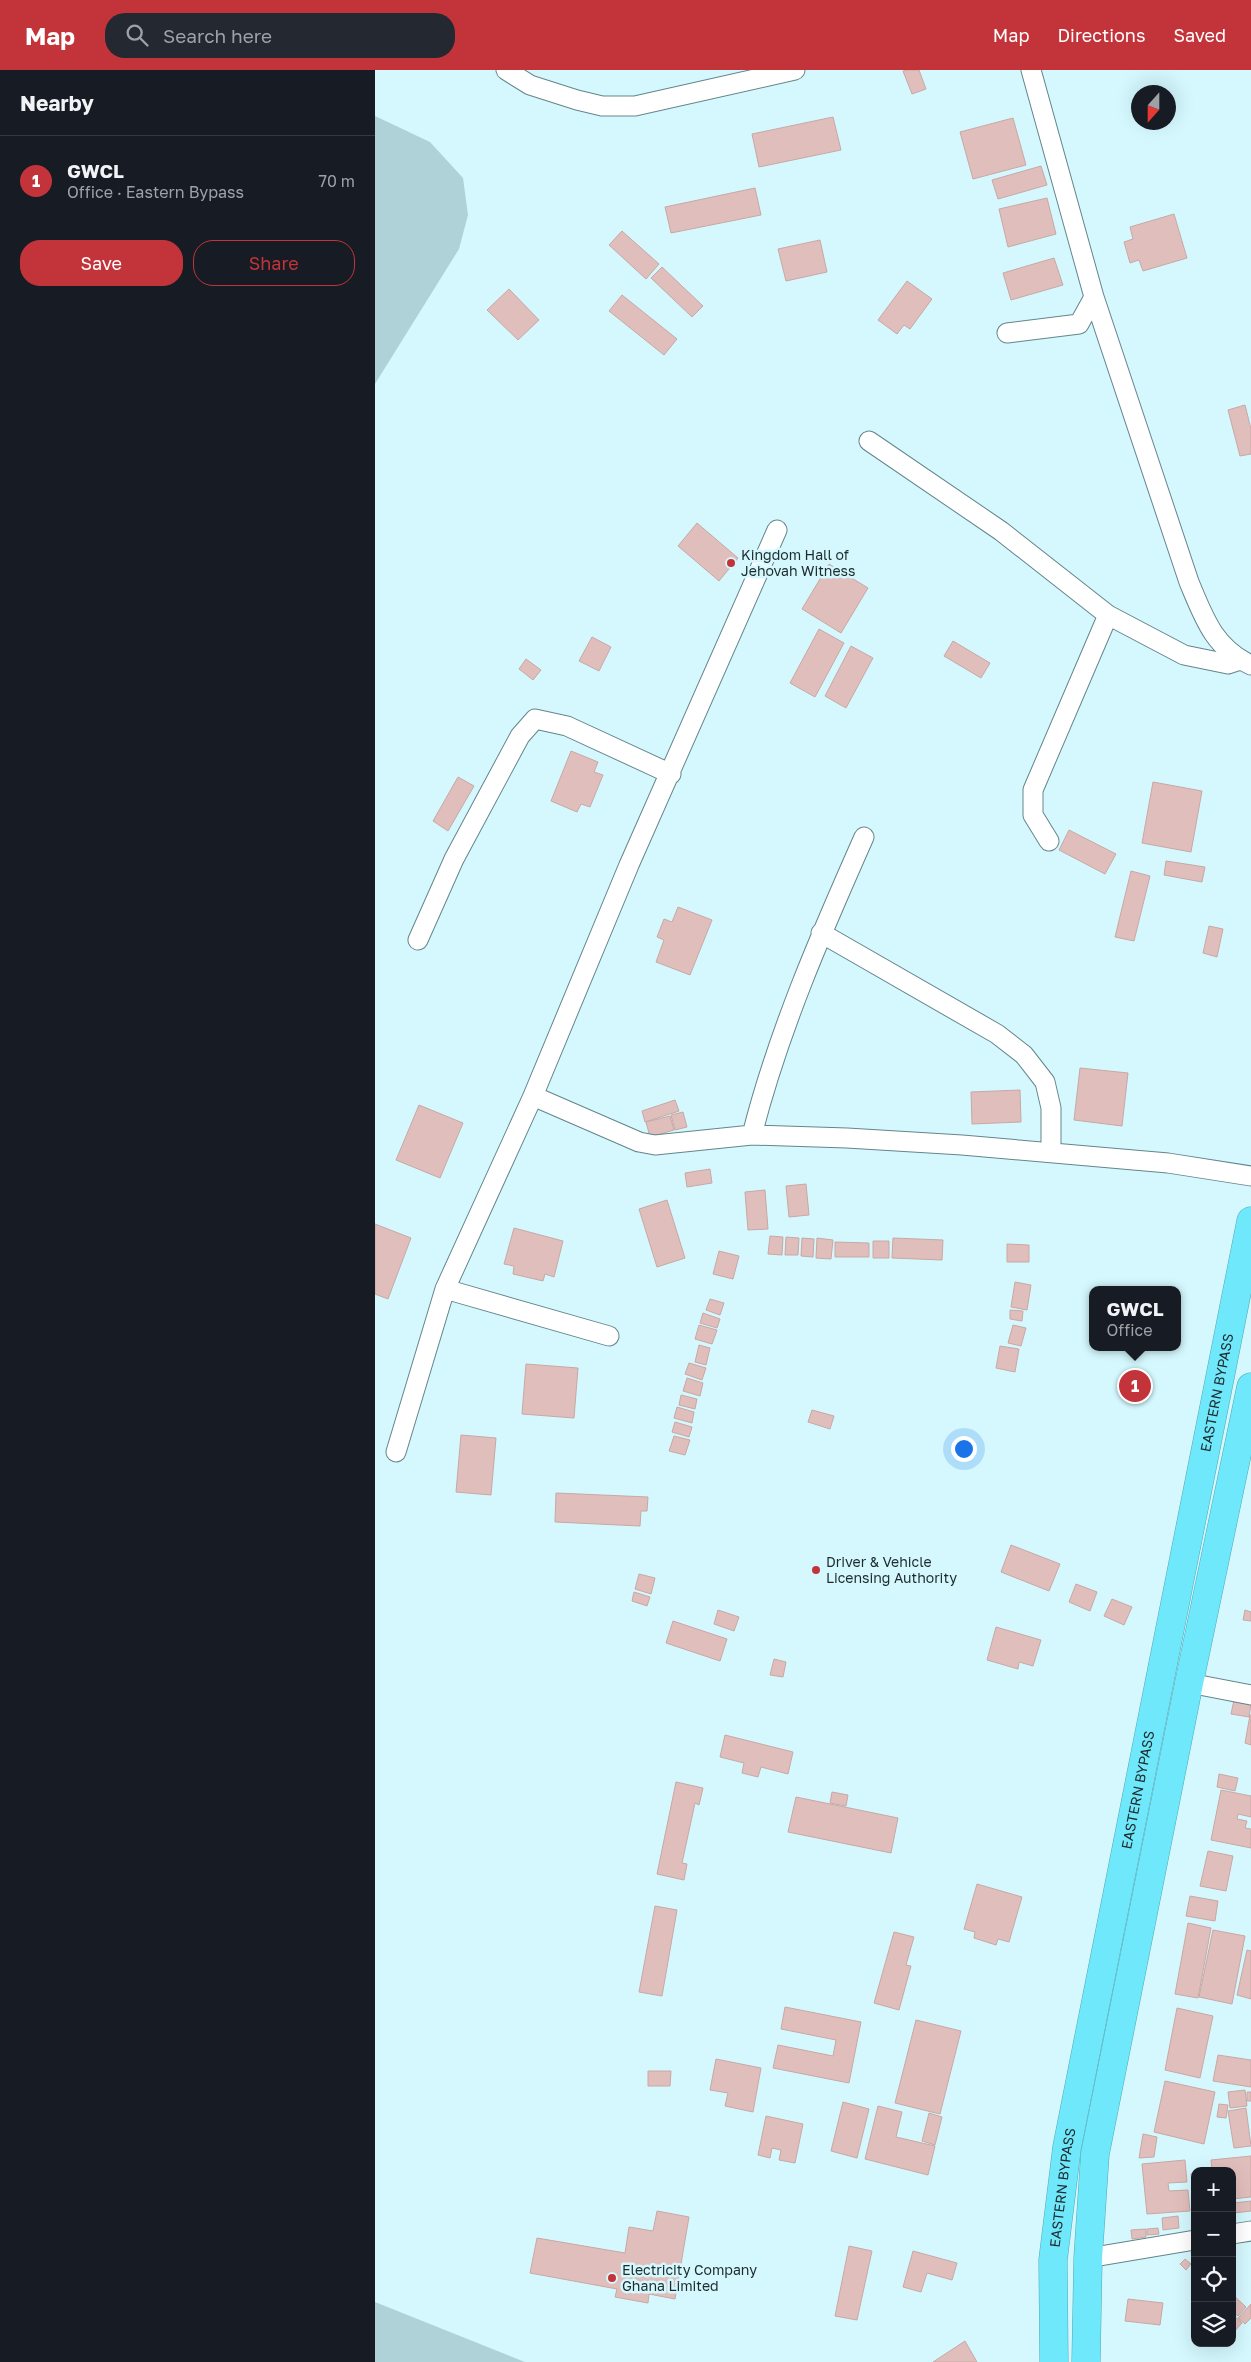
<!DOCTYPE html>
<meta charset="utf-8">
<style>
body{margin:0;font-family:"Golos Text",sans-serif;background:#242831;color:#f1f3f6}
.controls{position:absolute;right:15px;bottom:15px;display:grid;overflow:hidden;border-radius:10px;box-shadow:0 5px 20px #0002}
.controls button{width:45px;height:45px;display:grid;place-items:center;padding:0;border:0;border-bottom:1px solid #363941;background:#171b24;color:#f1f3f6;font:25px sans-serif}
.compass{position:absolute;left:756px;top:15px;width:45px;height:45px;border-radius:50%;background:#171b24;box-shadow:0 5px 20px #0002;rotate:201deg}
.you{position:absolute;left:588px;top:1378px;width:18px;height:18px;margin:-12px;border:4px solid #fff;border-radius:50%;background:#1a73e8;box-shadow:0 0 0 8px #1a73e833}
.badge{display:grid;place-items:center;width:32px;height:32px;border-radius:50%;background:#c3343a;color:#fff;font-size:16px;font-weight:700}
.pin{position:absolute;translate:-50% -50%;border:2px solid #fff;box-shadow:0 1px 5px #0006}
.popup{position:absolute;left:714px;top:1216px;width:92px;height:65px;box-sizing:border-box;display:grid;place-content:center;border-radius:10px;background:#171b24;filter:drop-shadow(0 1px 4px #0005);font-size:16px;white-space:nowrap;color:#9ea1a6}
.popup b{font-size:19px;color:#f1f3f6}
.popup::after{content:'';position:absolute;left:50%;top:100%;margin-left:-10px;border:10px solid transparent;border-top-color:#171b24}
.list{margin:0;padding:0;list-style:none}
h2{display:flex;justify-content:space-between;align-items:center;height:65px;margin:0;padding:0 20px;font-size:21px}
h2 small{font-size:16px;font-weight:400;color:#9ea1a6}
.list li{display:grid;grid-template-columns:32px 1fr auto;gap:15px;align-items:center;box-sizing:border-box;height:90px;padding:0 20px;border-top:1px solid #363941}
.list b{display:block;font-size:19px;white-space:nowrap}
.list p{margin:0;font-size:16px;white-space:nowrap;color:#9ea1a6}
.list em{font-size:16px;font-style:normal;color:#9ea1a6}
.actions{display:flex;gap:10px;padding:15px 20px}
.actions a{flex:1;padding:11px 0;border:1px solid #c3343a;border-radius:20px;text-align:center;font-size:18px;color:#c3343a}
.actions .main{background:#c3343a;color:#fff}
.icon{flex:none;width:28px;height:28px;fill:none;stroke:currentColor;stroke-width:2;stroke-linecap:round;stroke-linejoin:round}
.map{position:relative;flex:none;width:876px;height:2292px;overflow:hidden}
header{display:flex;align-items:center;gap:30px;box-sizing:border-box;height:70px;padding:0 25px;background:#c3343a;color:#fff}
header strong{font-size:24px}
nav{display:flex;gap:28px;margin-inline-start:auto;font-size:18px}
.search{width:350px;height:45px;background:#242831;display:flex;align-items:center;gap:12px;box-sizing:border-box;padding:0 18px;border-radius:20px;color:#9ea1a6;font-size:19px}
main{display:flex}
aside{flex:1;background:#171b24}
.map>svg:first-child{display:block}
.green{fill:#afd2d8}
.building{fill:#e0bebb;stroke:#c8a8a5}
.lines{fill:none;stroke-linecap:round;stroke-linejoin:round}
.minor-casing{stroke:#64858a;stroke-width:21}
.highway-casing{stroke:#53a6b3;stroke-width:29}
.minor{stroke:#fff;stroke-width:19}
.highway{stroke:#70e8fb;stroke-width:28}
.poi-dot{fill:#c3343a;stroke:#d4f8fe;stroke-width:2}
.labels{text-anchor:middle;stroke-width:5;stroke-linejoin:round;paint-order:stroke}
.poi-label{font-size:14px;fill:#1d2b2d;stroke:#d4f8fe;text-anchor:start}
.street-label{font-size:14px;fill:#1d2b2d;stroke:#d4f8fe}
</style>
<header>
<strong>Map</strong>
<div class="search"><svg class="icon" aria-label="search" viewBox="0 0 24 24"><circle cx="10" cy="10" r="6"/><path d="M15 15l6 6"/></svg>Search here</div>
<nav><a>Map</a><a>Directions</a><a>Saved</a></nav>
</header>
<main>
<aside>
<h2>Nearby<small></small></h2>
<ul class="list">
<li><span class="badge">1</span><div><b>GWCL</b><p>Office · Eastern Bypass</p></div><em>70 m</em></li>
</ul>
<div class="actions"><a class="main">Save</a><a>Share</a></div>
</aside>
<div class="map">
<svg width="876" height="2292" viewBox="0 0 876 2292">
<rect width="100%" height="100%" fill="#d4f8fe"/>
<path class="green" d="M0 46 55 72 88 108 93 145 84 179 0 314Z
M0 2232 150 2292H0Z"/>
<path class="building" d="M532 0H544L551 19 537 24 528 1Z
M458 47 466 80 384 97 377 64Z
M638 48 651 95 598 109 585 62Z
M666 96 672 115 623 129 617 110Z
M380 118 386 145 296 163 290 137Z
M672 128 681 164 633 177 624 139Z
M799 144 812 188 768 201 764 190 755 193 749 172 758 169 755 157Z
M247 161 284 194 271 209 234 175Z
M445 170 452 202 411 211 403 179Z
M679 188 688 215 636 230 628 203Z
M287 197 328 236 317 247 276 208Z
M532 211 557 229 535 259 529 255 522 264 503 250Z
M134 219 164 250 143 270 112 240Z
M247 225 302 269 289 285 234 241Z
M870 335 876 359V384L865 386 853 340Z
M322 453 363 488 344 511 303 476Z
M454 494 493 518 466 563 427 539Z
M444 559 469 573 440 627 415 613Z
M217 567 236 577 224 601 204 591Z
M578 571 615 593 606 608 569 586Z
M476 576 498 588 471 638 450 626Z
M151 589 166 600 158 610 144 599Z
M196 681 223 692 219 702 228 705 215 737 206 734 202 742 176 731Z
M83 707 99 716 73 761 58 751Z
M778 712 827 721 816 782 767 773Z
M694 760 741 784 730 804 684 780Z
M791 791 830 797 827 812 789 805Z
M756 801 775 806 759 871 740 867Z
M303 837 337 850 315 905 281 892 289 870 282 867 289 849 297 852Z
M834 856 848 859 842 887 828 883Z
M705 998 753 1003 747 1056 699 1050Z
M645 1020 646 1052 597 1054 596 1022Z
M300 1030 304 1041 270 1052 267 1041Z
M44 1035 88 1053 65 1108 21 1090Z
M308 1042 312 1057 300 1060 296 1045Z
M295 1046 299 1060 275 1067 271 1052Z
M335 1099 337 1113 312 1117 310 1103Z
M431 1114 434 1145 414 1147 411 1116Z
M390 1120 393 1159 373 1160 370 1122Z
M292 1130 310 1188 282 1197 264 1139Z
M0 1154 36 1168 13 1229 0 1224Z
M139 1158 188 1171 179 1207 170 1204 168 1211 138 1204 139 1196 129 1194Z
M395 1166 408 1167 407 1185 393 1184Z
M411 1167 424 1168 423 1185H410Z
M427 1168 439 1169 438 1187 426 1186Z
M442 1168 458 1170 456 1189 441 1188Z
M518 1168 568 1170 567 1190 517 1188Z
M498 1171H514V1188H498Z
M460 1172 494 1173V1187H460Z
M632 1174 654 1175V1192H632Z
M344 1181 364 1186 358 1209 338 1204Z
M640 1212 656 1215 652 1240 636 1237Z
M335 1229 349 1233 345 1245 331 1240Z
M635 1240 648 1241 647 1251 635 1249Z
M328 1243 345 1249 342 1258 325 1253Z
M324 1255 342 1260 337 1274 320 1269Z
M638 1255 651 1258 646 1276 633 1273Z
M324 1275 335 1278 331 1295 320 1292Z
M625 1276 644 1279 640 1302 621 1298Z
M314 1293 331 1298 327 1310 310 1304Z
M151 1294 203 1298 199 1348 147 1344Z
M312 1308 328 1313 325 1326 308 1321Z
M306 1325 322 1329 320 1339 304 1335Z
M302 1337 319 1342 317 1353 299 1348Z
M437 1340 459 1346 455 1359 433 1352Z
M300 1352 317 1357 314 1367 297 1362Z
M86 1365 121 1368 116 1425 81 1422Z
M299 1366 315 1370 310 1385 294 1381Z
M181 1423 273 1427 272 1441H266L265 1456 180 1452Z
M636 1475 685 1494 674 1521 626 1502Z
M264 1504 280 1508 276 1524 260 1519Z
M701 1514 722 1522 715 1541 694 1532Z
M259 1522 275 1527 272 1536 257 1531Z
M737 1529 757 1537 749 1555 729 1546Z
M343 1540 364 1547 359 1561 339 1554Z
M870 1540 876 1542V1551L868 1550Z
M298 1551 352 1569 345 1591 291 1573Z
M621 1557 666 1570 658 1596 644 1592 643 1599 612 1590Z
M399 1589 411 1592 408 1607 395 1605Z
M859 1630 876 1634 874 1647 856 1644Z
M875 1645H876V1675L870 1673Z
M350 1665 418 1682 413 1704 386 1697 383 1707 367 1703 369 1693 345 1687Z
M844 1704 863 1708 860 1721 842 1717Z
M301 1712 328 1718 324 1735 320 1733 307 1793 312 1794 309 1810 282 1804Z
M846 1720 876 1726V1747L863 1744 862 1749 872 1751 870 1758 876 1759V1778L836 1770Z
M457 1722 473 1725 471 1736 455 1733Z
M421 1727 523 1748 516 1783 413 1762Z
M833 1781 858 1786 851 1821 825 1816Z
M602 1814 647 1827 634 1872 623 1869 621 1875 599 1868 600 1862 589 1859Z
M815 1826 843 1831 840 1851 811 1846Z
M280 1836 302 1840 287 1926 264 1922Z
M813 1853 836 1858 823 1928 800 1924Z
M838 1860 870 1866 857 1934 824 1927Z
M519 1862 539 1867 531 1895 536 1896 524 1940 499 1933Z
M872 1880 876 1881V1929L862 1925Z
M410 1937 486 1952 474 2013 398 1998 403 1975 458 1986 461 1970 406 1959Z
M802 1938 838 1946 825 2008 790 2000Z
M541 1950 586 1961 565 2044 520 2033Z
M843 1985 876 1990V2017L838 2011Z
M341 1989 386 1998 378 2042 350 2036 353 2023 335 2020Z
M273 2001H296L295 2016H273Z
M790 2011 840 2022 829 2074 779 2062Z
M870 2020 872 2036 855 2038 853 2022Z
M872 2022H876V2031H872Z
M468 2032 494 2039 482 2088 456 2081Z
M844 2034 853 2035 851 2048 842 2047Z
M503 2036 527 2042 521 2067 560 2076 553 2105 490 2089Z
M871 2038 876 2076 859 2078 853 2041Z
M554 2043 567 2047 560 2075 547 2071Z
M391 2046 428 2054 420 2093 404 2090 406 2080 397 2078 395 2088 383 2085Z
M768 2064 782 2067 779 2087 764 2088Z
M876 2086V2127L857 2129V2101H837L836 2090Z
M810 2090 812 2112 793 2113 794 2121 813 2120 815 2141 772 2144 767 2094Z
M820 2103V2120H818L816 2104Z
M876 2131V2141L859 2143 858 2133Z
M282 2141 314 2147 300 2229 274 2224 273 2233 240 2227 242 2219 155 2203 162 2168 250 2183 254 2157 278 2161Z
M803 2146 804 2158 788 2160 787 2148Z
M783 2158 784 2164 772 2165V2159Z
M771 2159V2167L757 2169 756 2160Z
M474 2176 497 2181 482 2250 460 2246Z
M538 2181 582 2193 577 2210 552 2203 546 2222 528 2217Z
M810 2189 816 2194 811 2200 805 2194Z
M857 2224 871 2237 863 2246 857 2241Z
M753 2229 788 2233 785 2255 750 2251Z
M876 2234V2248L870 2254 863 2248Z
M857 2244 867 2253 857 2264Z
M590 2271 602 2292H558Z"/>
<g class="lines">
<defs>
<path id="minor" d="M131 0 155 15 202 30 227 36H260L420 0
M656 0 719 227 814 512C829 548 839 578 876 595
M632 263 704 254 719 227
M494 371 626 461 733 545 809 585 853 594 865 590
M674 771 658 745V720L733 545
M446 863 622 964 649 985 670 1012 676 1038V1082
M43 870 79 789 145 666 160 649 192 656 296 704
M158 1026 264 1072 280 1075 377 1065 472 1068 587 1075 793 1093 876 1106
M377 1065C403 962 446 864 489 767
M70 1219 234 1266
M21 1382 70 1219 158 1026 254 795 402 460
M814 1613 876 1625
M857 2164 876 2161
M713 2188 820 2170"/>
<g id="highway">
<path id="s1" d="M679 2292 678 2190 692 2077 876 1151"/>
<path d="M711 2292 713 2188 720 2084 814 1613 876 1317"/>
</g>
</defs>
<use href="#minor" class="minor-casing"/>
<use href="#highway" class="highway-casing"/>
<use href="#minor" class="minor"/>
<use href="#highway" class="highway"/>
</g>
<g class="poi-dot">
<circle cx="356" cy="493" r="5"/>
<circle cx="441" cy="1500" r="5"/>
<circle cx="237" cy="2208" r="5"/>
</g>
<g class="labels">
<g class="poi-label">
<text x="366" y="490">Kingdom Hall of<tspan x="366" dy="16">Jehovah Witness</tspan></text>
<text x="451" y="1497">Driver &amp; Vehicle<tspan x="451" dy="16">Licensing Authority</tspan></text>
<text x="247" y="2205">Electricity Company<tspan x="247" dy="16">Ghana Limited</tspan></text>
</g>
<g class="street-label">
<text dy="5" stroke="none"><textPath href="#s1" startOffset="985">EASTERN BYPASS</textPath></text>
<text dy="5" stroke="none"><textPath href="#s1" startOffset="580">EASTERN BYPASS</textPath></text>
<text dy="5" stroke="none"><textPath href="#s1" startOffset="175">EASTERN BYPASS</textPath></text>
</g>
</g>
</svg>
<div class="controls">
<button>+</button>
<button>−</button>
<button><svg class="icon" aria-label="locate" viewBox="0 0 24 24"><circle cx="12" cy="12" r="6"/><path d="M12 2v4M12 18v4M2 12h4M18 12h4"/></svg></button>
<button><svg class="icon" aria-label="layers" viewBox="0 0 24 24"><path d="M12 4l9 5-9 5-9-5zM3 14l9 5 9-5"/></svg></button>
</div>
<svg class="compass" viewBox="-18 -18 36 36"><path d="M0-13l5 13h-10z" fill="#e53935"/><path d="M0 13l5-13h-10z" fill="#9ea1a6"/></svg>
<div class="you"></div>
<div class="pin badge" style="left:760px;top:1316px">1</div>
<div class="popup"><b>GWCL</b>Office</div>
</div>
</main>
